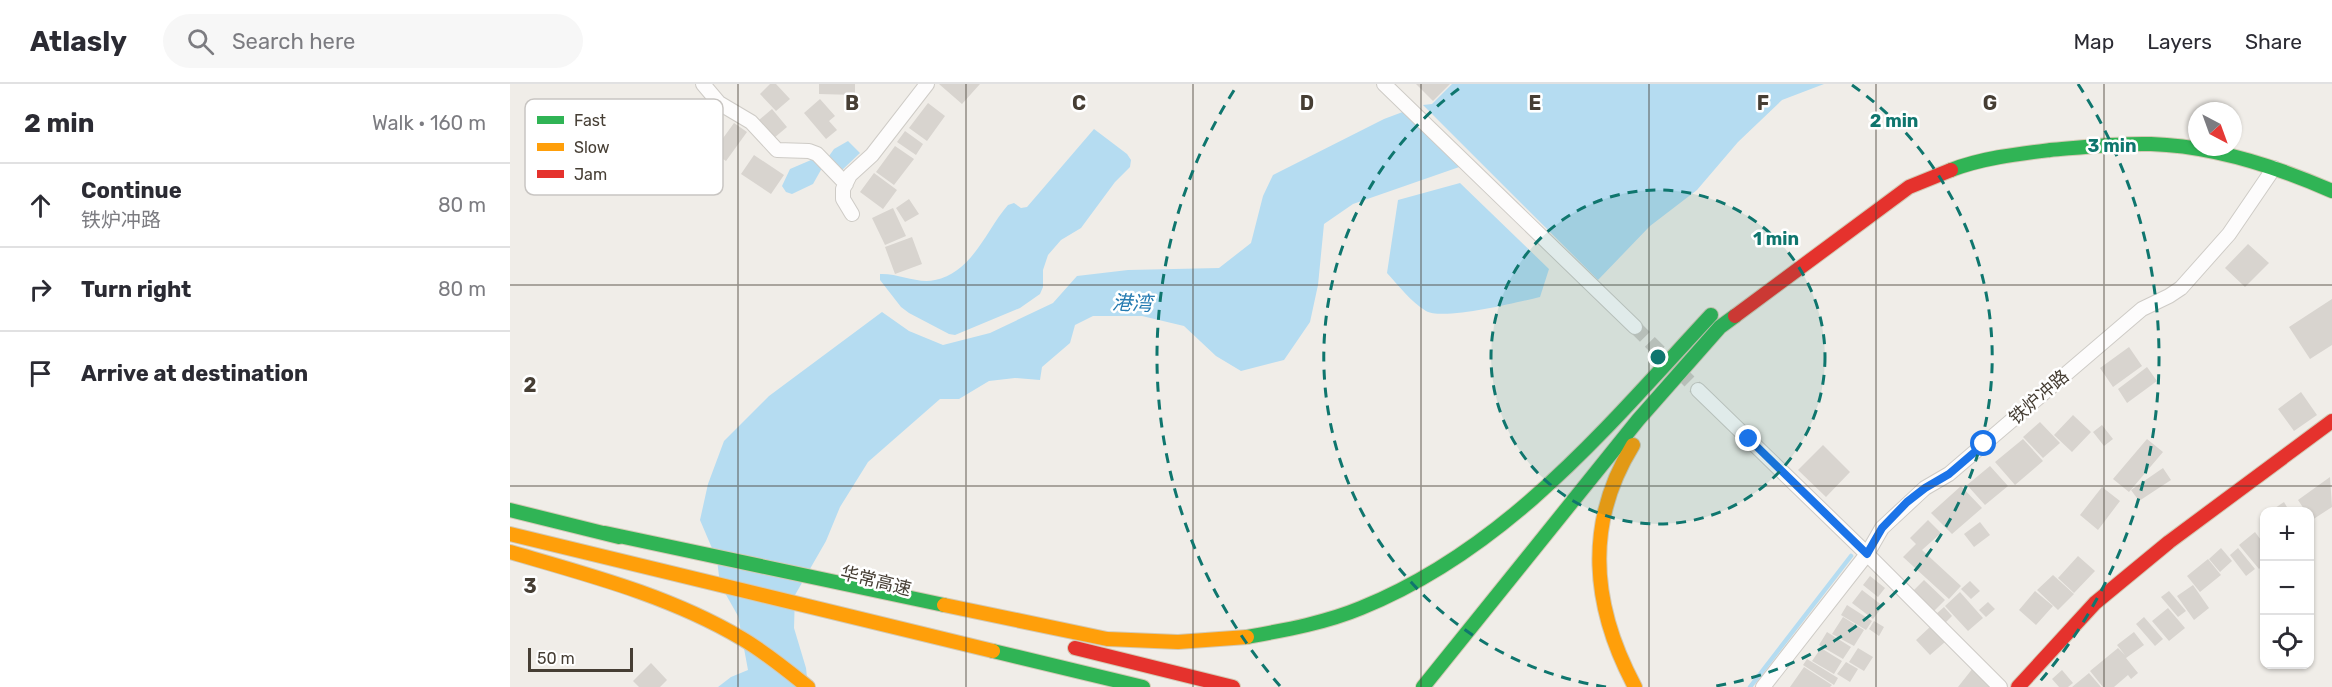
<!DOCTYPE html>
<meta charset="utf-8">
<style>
body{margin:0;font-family:Rubik,"Noto Sans SC",sans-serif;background:#f7f7f7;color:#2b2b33}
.controls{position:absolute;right:18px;bottom:18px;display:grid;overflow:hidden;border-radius:12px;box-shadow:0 2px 4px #0004}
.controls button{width:54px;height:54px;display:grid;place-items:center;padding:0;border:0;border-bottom:2px solid #e1e1e2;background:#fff;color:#2b2b33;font:30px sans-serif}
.compass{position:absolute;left:1678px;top:18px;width:54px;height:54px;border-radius:50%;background:#fff;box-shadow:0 2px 4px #0004;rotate:139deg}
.scale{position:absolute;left:18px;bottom:15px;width:105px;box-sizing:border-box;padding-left:6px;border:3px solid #463e34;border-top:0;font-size:16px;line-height:21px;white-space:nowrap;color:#463e34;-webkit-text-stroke:4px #fff;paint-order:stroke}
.stop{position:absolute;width:18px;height:18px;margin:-14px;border:4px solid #1a73e8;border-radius:50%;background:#fff}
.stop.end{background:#1a73e8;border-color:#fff;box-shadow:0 2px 6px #0008}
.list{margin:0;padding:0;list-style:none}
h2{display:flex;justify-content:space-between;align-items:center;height:78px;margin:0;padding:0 24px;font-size:26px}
h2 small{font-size:20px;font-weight:400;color:#7c7c81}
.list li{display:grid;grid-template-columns:39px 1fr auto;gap:18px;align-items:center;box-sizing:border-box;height:84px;padding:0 24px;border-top:2px solid #e1e1e2}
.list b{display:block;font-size:22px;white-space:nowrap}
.list p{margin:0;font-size:20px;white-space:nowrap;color:#7c7c81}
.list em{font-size:20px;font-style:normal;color:#7c7c81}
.icon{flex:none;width:33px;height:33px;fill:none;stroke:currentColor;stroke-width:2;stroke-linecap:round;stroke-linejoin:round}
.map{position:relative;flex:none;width:1822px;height:603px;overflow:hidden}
header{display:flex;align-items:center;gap:36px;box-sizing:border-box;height:84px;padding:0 30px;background:#fff;border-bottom:2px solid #e1e1e2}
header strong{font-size:28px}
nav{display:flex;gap:33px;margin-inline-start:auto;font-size:21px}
.search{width:420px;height:54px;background:#f7f7f7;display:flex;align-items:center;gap:15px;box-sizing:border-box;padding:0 21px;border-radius:33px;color:#7c7c81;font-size:22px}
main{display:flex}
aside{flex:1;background:#fff}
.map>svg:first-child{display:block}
.water{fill:#b5dcf1}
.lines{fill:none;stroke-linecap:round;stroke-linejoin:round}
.stream{stroke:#b5dcf1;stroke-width:4.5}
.building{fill:#d8d4cf}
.street-tunnel{stroke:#cecac4;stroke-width:14;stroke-dasharray:14 7;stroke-linecap:butt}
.street-casing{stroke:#cecbc6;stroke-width:16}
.fast-casing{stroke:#d3c9b4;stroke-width:16}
.slow-casing{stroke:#d3c9b4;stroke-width:16}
.jam-casing{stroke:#d3c9b4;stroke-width:16}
.street{stroke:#fdfcfc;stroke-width:14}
.fast{stroke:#30b455;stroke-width:14}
.slow{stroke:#ff9f0a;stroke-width:14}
.jam{stroke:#e5322d;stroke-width:14}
.route{stroke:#1a73e8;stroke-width:8}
.grid{fill:none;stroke:#463e34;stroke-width:1.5;stroke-opacity:0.55}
.ring{fill:none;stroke:#0f766e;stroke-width:3;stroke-dasharray:10 8}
.labels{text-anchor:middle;stroke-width:5;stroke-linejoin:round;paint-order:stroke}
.street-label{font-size:18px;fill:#463e34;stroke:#fff}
.water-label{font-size:20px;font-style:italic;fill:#257bb1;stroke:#fff}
.key{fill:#fff;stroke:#c8c5c2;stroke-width:1.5}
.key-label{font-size:16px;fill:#463e34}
.grid-label{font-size:20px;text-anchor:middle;font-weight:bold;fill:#463e34;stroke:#fff;stroke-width:5;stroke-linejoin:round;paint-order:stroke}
.centre{fill:#0f766e;stroke:#fff;stroke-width:3}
.ring-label{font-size:18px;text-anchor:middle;font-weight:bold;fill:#0f766e;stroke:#fff;stroke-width:5;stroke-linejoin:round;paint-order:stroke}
</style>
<header>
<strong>Atlasly</strong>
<div class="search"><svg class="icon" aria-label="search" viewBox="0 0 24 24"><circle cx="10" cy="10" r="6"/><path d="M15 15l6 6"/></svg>Search here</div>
<nav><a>Map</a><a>Layers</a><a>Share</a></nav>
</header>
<main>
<aside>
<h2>2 min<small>Walk · 160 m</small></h2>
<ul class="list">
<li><svg class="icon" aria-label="ahead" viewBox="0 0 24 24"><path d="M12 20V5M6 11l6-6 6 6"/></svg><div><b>Continue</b><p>铁炉冲路</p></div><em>80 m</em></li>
<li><svg class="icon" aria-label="right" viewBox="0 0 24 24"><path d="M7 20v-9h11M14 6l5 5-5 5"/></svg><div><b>Turn right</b></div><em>80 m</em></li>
<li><svg class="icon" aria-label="arrive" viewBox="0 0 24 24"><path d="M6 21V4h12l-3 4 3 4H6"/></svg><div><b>Arrive at destination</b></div></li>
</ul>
</aside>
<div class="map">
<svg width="1822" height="603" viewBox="0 0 1822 603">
<rect width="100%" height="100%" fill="#f0ede8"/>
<path class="water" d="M942 0H1314L1272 16 1228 58 1187 106 1140 142 1088 196 913 21 922 20Z
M898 26 955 81 843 120 814 140 808 201 800 238 774 276 731 287 706 272 674 242 632 232H583L565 241 560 259 532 283 530 296 505 294 479 297 449 315H430L358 378 330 423 316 457 285 511 284 544 296 584 298 603H208L221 593 238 586 228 532 210 500 207 476 190 436 198 400 214 357 259 312 372 228 399 247 433 261 480 249 543 219 567 192 618 186 709 184 741 159 753 112 763 91 874 35Z
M584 45 617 70 621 76 620 83 605 98 571 144 551 156 538 171 533 186V203L530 210 510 224 445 251 439 250 399 229 391 223 370 196V190C388 189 407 200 425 196 463 188 476 146 498 121L504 119 511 124 517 123Z
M338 57 350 69 330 88 319 72 324 65Z
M308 73 312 84 303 100 282 110 276 108 272 102 280 85Z
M950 99 1039 185 1030 213C1009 218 933 237 916 227 901 218 889 202 877 189L888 116Z"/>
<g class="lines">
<path class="stream" d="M1240 603 1341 472"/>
</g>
<path class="building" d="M260 0H266L280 15 266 27 250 10Z
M309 0H345V11L309 10Z
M429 0H470L452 20Z
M906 0H940L923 17Z
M310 15 325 32 319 37 327 46 316 55 294 29Z
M418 19 435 32 417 57 399 44Z
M262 25 277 43 264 54 249 36Z
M224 39 237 48 216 77 203 68Z
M395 47 413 60 406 71 387 58Z
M385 62 404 75 384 101 366 88Z
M244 71 274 91 261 110 231 90Z
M364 89 387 106 373 125 350 108Z
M399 115 409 130 395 138 386 124Z
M383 124 396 152 375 161 362 134Z
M402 153 412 180 385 190 375 163Z
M1738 160 1759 179 1735 203 1715 184Z
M1822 215V261L1800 275 1779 243Z
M1619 263 1632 282 1603 303 1590 284Z
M1637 283 1647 297 1617 319 1608 305Z
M1791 308 1807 331 1784 347 1768 325Z
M1563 331 1581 348 1562 368 1544 351Z
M1530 338 1550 359 1533 374 1513 353Z
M1592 341 1603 355 1594 362 1583 348Z
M1513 355 1533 377 1505 401 1485 378Z
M1637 355 1653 368 1619 408 1603 395Z
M1313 361 1340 388 1316 413 1288 386Z
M1480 382 1498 402 1475 421 1457 401Z
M1653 384 1661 396 1629 417 1621 406Z
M1820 393 1822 423 1802 436 1800 428H1796L1788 416Z
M1451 402 1472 424 1442 450 1421 429Z
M1592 403 1610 417 1588 446 1570 431Z
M1774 418 1780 428H1759Z
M1418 436 1431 449 1412 466 1451 502 1439 515 1393 473 1406 460 1400 454Z
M1470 438 1480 451 1464 463 1454 450Z
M1745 448 1754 460V480L1749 485 1729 461Z
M1711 464 1722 477 1710 488 1699 475Z
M1728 464 1745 485 1736 492 1720 471Z
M1568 472 1585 487 1564 509 1548 494Z
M1698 475 1711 491 1690 508 1677 492Z
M1543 491 1564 510 1548 526 1527 506Z
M1360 492 1375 504 1368 513 1353 501Z
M1414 496 1435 516 1422 529 1401 509Z
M1460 497 1470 507 1461 515 1451 505Z
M1683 501 1699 524 1684 536 1667 512Z
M1352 506 1373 522 1363 535 1342 519Z
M1525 507 1543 522 1526 541 1509 526Z
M1659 507 1676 527 1668 533 1651 513Z
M1450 508 1473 534 1458 547 1435 522Z
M1478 518 1485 525 1476 533 1469 526Z
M1337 521 1362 537 1356 546 1331 531Z
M1434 523 1442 532 1433 541 1425 531Z
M1658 524 1675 544 1659 557 1642 537Z
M1333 533 1354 546 1344 562 1322 550Z
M1634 533 1653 555 1645 562 1626 540Z
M1364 537 1374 543 1369 552 1359 545Z
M1421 542 1435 558 1420 571 1406 556Z
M1317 548 1341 563 1333 575 1309 561Z
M1624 548 1634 561 1616 574 1628 589 1621 595 1618 591 1604 603H1593L1580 587 1608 564 1615 571 1607 561Z
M1311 564 1332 577 1324 590 1302 577Z
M1348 564 1363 573 1354 587 1339 578Z
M1297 575 1328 594 1324 601 1293 581Z
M1336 578 1348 585 1340 598 1327 590Z
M141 579 157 596 150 603H129L123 597Z
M1294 583 1322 601 1320 603H1280Z
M1463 584 1485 603H1448Z
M1552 586 1563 599 1558 603H1549L1542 595Z
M1579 589 1591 603H1562Z"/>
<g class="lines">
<path class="street-tunnel" d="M1125 243 1188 306"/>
<defs>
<path id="street" d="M193 0 209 19 241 38 267 66 299 67 307 70 336 100
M874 0 1125 243
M342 130 333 115V105L340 91 362 71 417 0
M1188 306 1357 470 1490 603
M1253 603 1357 470 1372 444 1415 404 1439 390 1632 225 1659 212 1671 204 1719 150 1764 84"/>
<path id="fast" d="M1441 86C1472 74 1507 70 1540 66 1574 63 1607 59 1641 60 1704 62 1765 82 1822 107
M0 426 109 453
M95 449 434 521
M737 553C775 546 815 539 851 524 997 465 1097 343 1201 231
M483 567 633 603
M913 603 1128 336 1210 243 1225 232"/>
<path id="slow" d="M1123 361C1074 440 1082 523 1125 603
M0 450 483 567
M0 468C79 491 160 512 231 554 255 568 277 586 298 603
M434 521 597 555 668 558 737 553"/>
<path id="jam" d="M1225 232 1399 103 1441 86
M565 564 723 603
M1508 603 1585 519 1659 458 1822 337"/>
</defs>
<use href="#street" class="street-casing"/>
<use href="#fast" class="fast-casing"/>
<use href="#slow" class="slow-casing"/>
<use href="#jam" class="jam-casing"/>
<use href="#street" class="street"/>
<use href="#fast" class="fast"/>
<use href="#slow" class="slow"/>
<use href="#jam" class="jam"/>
</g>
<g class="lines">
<path class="route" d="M1239 355 1357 470 1372 444 1397 418 1415 404 1439 390 1474 360"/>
</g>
<path class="grid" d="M228 0V603M456 0V603M683 0V603M911 0V603M1139 0V603M1366 0V603M1594 0V603M0 201H1822M0 402H1822"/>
<circle cx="1148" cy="273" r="167" fill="#0f766e" fill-opacity=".12"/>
<g class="ring">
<circle cx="1148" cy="273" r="167"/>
<path d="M1096 603A334 334 0 0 1 954 1M1342 1A334 334 0 0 1 1200 603"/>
<path d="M770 602A501 501 0 0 1 728 0M1568 0A501 501 0 0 1 1526 602"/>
</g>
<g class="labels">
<g class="street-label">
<text transform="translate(1529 313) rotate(-41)" y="6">铁炉冲路</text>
<text transform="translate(366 497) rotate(14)" y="6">华常高速</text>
</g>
<g class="water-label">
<text transform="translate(622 219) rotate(2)" y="7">港湾</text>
</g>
</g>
<rect x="15" y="15" width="198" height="96" rx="9" class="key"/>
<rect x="27" y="32" width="27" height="8" fill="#30b455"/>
<rect x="27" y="59" width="27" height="8" fill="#ff9f0a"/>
<rect x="27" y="86" width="27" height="8" fill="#e5322d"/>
<g class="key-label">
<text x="64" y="42">Fast</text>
<text x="64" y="69">Slow</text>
<text x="64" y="96">Jam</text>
</g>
<g class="grid-label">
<text x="342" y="26">B</text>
<text x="569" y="26">C</text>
<text x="797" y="26">D</text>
<text x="1025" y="26">E</text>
<text x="1253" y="26">F</text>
<text x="1480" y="26">G</text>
<text x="20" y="308">2</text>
<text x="20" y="509">3</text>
</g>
<circle cx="1148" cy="273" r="9" class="centre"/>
<g class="ring-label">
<text x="1384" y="43">2 min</text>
<text x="1602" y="68">3 min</text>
<text x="1266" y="161">1 min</text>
</g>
</svg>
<div class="controls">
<button>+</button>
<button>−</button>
<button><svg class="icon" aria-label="locate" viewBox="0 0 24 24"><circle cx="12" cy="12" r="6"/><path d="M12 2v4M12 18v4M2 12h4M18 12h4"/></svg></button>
</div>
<svg class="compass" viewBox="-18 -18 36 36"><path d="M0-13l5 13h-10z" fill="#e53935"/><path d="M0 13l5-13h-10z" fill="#7c7c81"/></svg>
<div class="scale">50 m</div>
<div class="stop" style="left:1474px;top:360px"></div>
<div class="stop end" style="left:1239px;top:355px"></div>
</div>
</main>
